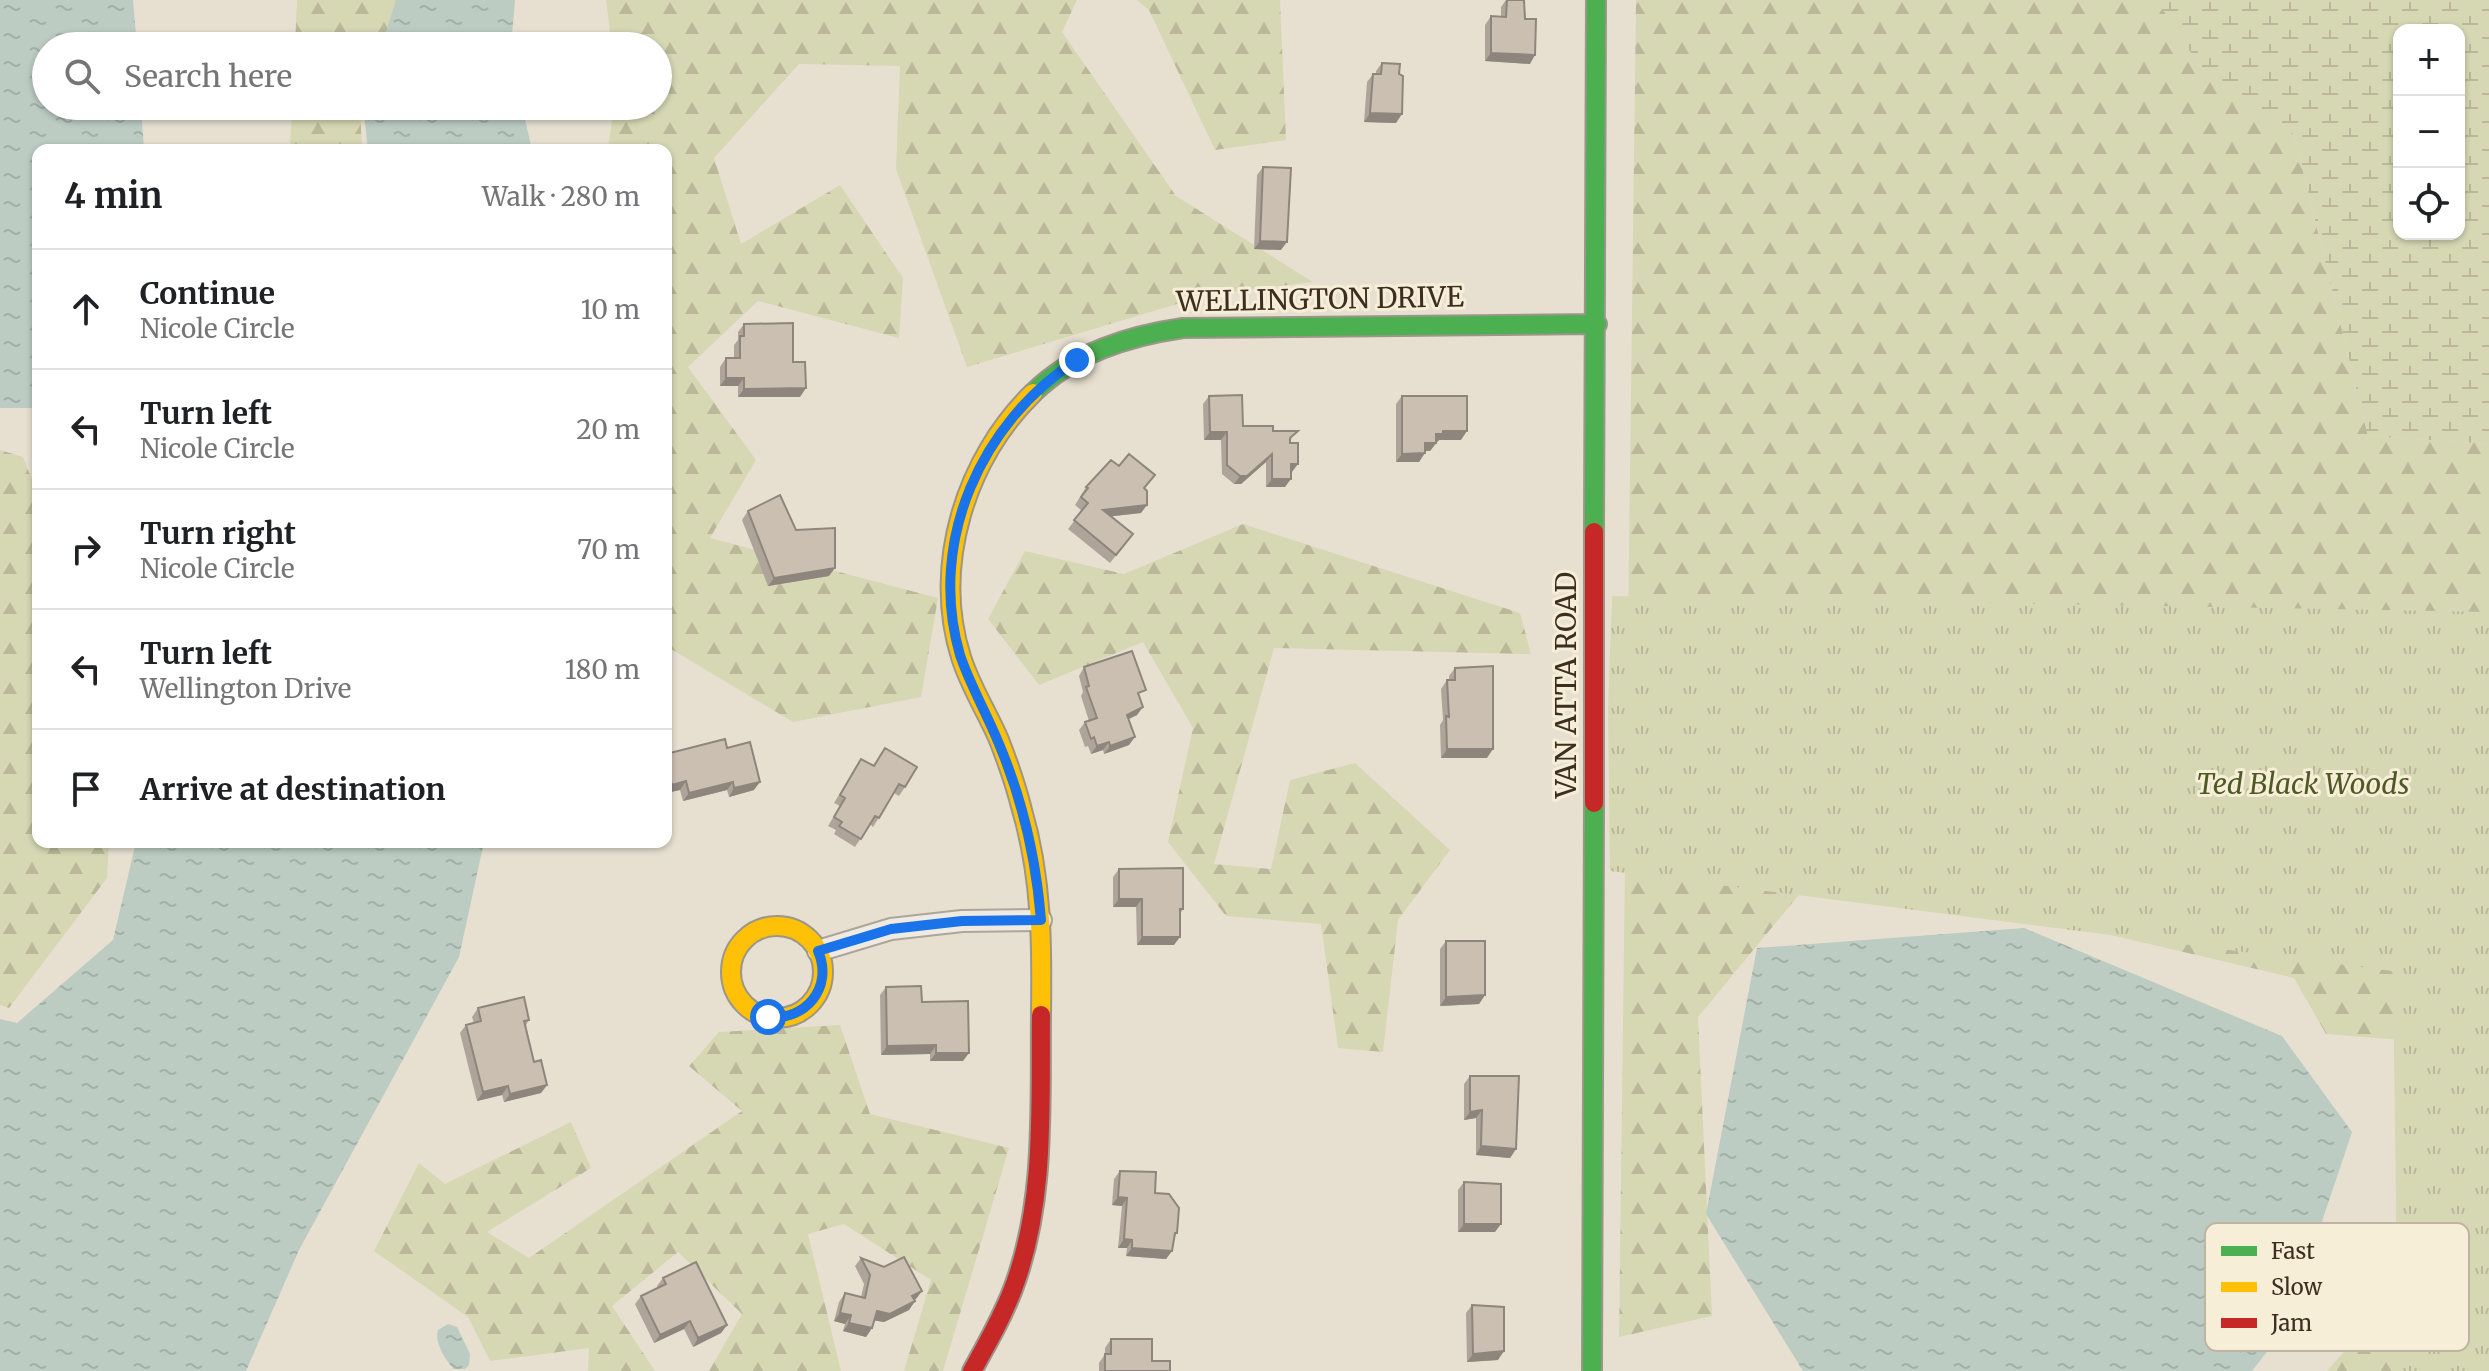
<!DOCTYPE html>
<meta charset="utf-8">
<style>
body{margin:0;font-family:Merriweather,serif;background:#f6f6f6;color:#202124}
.controls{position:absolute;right:24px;top:24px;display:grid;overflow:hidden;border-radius:16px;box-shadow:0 2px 6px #0004}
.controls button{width:72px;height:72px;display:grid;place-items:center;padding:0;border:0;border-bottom:2px solid #e0e0e0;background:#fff;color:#202124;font:40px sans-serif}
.stop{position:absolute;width:24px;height:24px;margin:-18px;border:6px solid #1a73e8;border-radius:50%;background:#fff}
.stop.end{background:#1a73e8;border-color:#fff;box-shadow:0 2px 8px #0008}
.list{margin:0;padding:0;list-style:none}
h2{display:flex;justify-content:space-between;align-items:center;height:104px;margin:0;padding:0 32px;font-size:34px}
h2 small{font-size:26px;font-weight:400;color:#757577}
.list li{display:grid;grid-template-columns:52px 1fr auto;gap:24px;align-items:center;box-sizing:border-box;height:120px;padding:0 32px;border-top:2px solid #e0e0e0}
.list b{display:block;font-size:30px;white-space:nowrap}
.list p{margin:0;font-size:26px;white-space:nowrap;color:#757577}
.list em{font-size:26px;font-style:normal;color:#757577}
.icon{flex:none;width:44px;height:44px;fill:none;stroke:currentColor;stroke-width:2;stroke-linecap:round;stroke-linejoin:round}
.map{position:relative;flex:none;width:2489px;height:1371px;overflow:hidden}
.search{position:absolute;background:#fff;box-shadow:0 2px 6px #0004;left:32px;top:32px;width:640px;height:88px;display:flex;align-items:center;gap:20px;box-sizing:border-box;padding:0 28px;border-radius:44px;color:#757577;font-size:30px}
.panel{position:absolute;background:#fff;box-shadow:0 2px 6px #0004;left:32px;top:144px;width:640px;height:704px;border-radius:16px}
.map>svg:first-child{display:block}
.forest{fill:url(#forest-firs)}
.wetland{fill:url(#wetland-marsh);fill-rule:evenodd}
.park{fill:url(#park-tufts)}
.water{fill:url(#water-ripples)}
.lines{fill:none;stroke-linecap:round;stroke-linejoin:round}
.street-casing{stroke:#ada599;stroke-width:24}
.fast-casing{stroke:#9c958a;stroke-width:22}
.slow-casing{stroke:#9c958a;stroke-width:22}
.jam-casing{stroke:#9c958a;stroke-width:22}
.street{stroke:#efebe3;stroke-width:20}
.fast{stroke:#4caf50;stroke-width:18}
.slow{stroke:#ffc107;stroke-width:18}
.jam{stroke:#c62828;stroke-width:18}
.wall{fill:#afa499}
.shaded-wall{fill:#8e867d}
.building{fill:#cbbfb2;stroke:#8e867d;stroke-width:2}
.route{stroke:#1a73e8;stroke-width:10}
.labels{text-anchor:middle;stroke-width:6;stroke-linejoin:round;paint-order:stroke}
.street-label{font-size:28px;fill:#3d2e20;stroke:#f7eed8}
.park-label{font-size:28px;font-style:italic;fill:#4d5a26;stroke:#f7eed8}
.key{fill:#f7eed8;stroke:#bfb4a1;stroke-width:2}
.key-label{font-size:22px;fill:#3d2e20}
</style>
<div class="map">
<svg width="2489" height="1371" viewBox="0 0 2489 1371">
<defs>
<pattern id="forest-firs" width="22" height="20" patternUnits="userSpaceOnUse" patternTransform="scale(2)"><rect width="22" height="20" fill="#d6d7b3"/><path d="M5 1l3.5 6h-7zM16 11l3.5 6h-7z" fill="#b9b99a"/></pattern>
<pattern id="wetland-marsh" width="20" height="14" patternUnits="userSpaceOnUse" patternTransform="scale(2)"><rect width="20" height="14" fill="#d6d7b3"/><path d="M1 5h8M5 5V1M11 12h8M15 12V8" fill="none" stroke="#b9b99a"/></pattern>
<pattern id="park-tufts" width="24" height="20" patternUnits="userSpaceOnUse" patternTransform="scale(2)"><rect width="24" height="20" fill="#d6d7b3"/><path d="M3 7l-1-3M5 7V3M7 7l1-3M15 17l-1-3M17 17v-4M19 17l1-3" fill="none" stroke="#b9b99a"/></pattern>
<pattern id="water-ripples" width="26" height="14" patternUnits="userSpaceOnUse" patternTransform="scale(2)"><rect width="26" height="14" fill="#bcccc2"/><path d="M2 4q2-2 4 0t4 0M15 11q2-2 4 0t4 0" fill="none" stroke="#a2b0a6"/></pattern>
</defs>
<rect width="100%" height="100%" fill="#e7e0d1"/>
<path class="forest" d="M297 0H428L378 46H295Z
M606 0H1077L1062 32 1176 196 1313 282 1207 295 967 367 896 169 900 66 799 64 714 158 741 244 840 185 903 278 899 338 758 301 688 367 756 460 710 538 938 598 921 697 793 722 666 646V150H608L614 106H658V46H612Z
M1137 0H1280L1286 140 1215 150 1149 10Z
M1636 0H2157L2200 67 2294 134 2368 436 2489 444V1047L2326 1034 2294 978 1822 867 1698 1017 1712 1316 1619 1337Z
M292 106H360L362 150H290Z
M0 450 23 457 38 495V842H109L107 878 9 1008 0 1005Z
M1243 524 1520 613 1531 654 1274 648 1214 864 1271 869 1290 780 1355 763 1450 850 1398 920 1383 1052 1338 1048 1321 924 1226 916 1168 842 1193 728 1143 642 1039 685 988 619 1025 551 1124 574Z
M840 1025 870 1114 1009 1148 943 1371H904L931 1280 844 1224 808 1234 841 1371H709L742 1314 678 1252 612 1306 655 1371H588L589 1348 490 1361 468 1317 374 1251 419 1163 445 1184 571 1122 591 1168 487 1232 529 1258 742 1111 689 1066 719 1032Z
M2489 1188V1371H2327Z"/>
<path class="wetland" d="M2157 0H2489V444L2368 436 2294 134 2200 67ZM2399 30H2459V234H2399Z"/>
<path class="park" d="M1612 596 2489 612V1371H2398L2393 971 1610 871 1608 709Z"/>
<path class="water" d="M0 0H133L137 46H46V106H141L144 150H38V408H0Z
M396 0H515L511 46H382Z
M363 106H522L532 150H368Z
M136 842H484L459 957 299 1250 246 1371H0V1019L17 1023 113 940Z
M2024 928 2282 1036 2352 1132 2287 1326 2252 1371H1803L1706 1214 1757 948Z
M448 1324 457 1327 470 1354 469 1365 465 1369H454C445 1360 434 1342 438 1330Z"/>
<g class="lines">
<defs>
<path id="street" d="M818 951 891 929 962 921 1041 920"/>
<path id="fast" d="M1033 393C1074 353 1128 336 1183 328L1597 324
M1594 532 1596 0
M1592 1371 1594 803"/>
<path id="slow" d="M1033 393C966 458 932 565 961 657 970 686 987 712 999 740 1008 763 1016 786 1022 810 1042 878 1042 945 1041 1015
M731 972a46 46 0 1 1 92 0a46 46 0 1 1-92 0Z"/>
<path id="jam" d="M1594 803V532
M972 1371C987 1344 1002 1318 1013 1289 1046 1202 1040 1106 1041 1015"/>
</defs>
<use href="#street" class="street-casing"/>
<use href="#fast" class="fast-casing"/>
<use href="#slow" class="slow-casing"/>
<use href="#jam" class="jam-casing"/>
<use href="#street" class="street"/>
<use href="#fast" class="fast"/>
<use href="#slow" class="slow"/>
<use href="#jam" class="jam"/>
</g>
<path class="wall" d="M1506 0H1524L1530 64 1485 61V25L1491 16 1501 17V7Z
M1382 63 1396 123 1364 122 1367 82 1373 74H1376V71Z
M1263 167 1281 250 1254 249 1257 175Z
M744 324 793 362 800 397H738V386H720V367L726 358H734V345L738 340V332Z
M1209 396 1243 426 1273 431 1292 439 1290 441 1292 472 1285 487H1266V462L1241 484H1234L1222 474 1221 440H1204L1203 404Z
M1402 396 1461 440H1439L1430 451H1425L1419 462H1396V404Z
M1086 487 1145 489 1141 513 1112 516 1133 534 1110 563 1068 529 1082 511 1075 505Z
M748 511 796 530 829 576 768 586 742 520Z
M1084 667 1140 698 1137 715 1128 719 1129 745 1104 754 1103 750 1091 754 1088 746 1085 747 1079 730 1085 722 1089 721 1081 696 1083 692 1079 676Z
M1455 668 1487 758H1441L1440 725 1443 720 1441 689 1447 680H1449V676Z
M727 748 754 790 729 797 727 790 683 801 680 790 666 793V754Z
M885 748 905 787 899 796 894 793 873 827 870 824 855 847 834 834 836 830 828 826 840 806 834 803 861 759 873 766Z
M1119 869 1183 909 1180 914 1174 945H1137L1136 907H1113V877Z
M1446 941 1485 995 1479 1004 1440 1006V949Z
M886 987 922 1002 963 1061H930V1054L881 1055 880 995Z
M478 1008 529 1020 526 1025 534 1062 547 1085 541 1093 504 1102 502 1095 477 1101 460 1033 466 1025 474 1023 472 1017Z
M1470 1076 1516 1149 1510 1158 1476 1155V1118L1464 1120V1084Z
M1120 1171 1155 1193 1177 1233 1174 1238 1172 1251 1166 1259 1126 1256 1127 1248H1118L1122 1206 1112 1205 1114 1179Z
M1464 1182 1495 1232H1458V1190Z
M861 1258 922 1291 914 1300 915 1301 909 1310 884 1322 874 1320 872 1328 866 1337 843 1331 845 1324 834 1321 839 1302 845 1293 861 1297 864 1284 855 1266Z
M663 1278 727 1325 721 1333 693 1347 684 1329 654 1343 635 1304 641 1296 658 1288 657 1286Z
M1472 1305 1498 1360 1467 1362 1466 1313Z
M1111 1339 1152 1361 1170 1371H1099V1363L1105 1354V1348Z"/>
<path class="shaded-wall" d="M1491 53 1535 55 1530 64 1485 61Z
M1370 113 1402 114 1396 123 1364 122Z
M1260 241 1287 242 1281 250 1254 249Z
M726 378H744L738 386H720Z
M806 388 800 397H738L744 389Z
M1443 431H1467L1461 440H1439L1437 442H1430L1436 434Z
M1210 432H1227L1221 440H1204Z
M1425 443H1436L1430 451H1419Z
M1425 453 1419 462H1396L1402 454Z
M1272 454 1266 462 1241 484H1234L1240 476Z
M1291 464H1298L1292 472H1285Z
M1272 479H1291L1285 487H1266Z
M1147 505 1141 513 1097 518 1103 510Z
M835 568 829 576 768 586 774 578Z
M1143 707 1137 715 1121 723 1127 715Z
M1135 737 1129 745 1104 754 1110 746Z
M1109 742 1103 750 1091 754 1097 746Z
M1447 749H1493L1487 758H1441Z
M686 781 680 790 666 793 672 785Z
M733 782 727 790 683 801 689 793Z
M760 782 754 790 729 797 734 788Z
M1119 899H1142L1136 907H1113Z
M1142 937H1180L1174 945H1137Z
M1485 995 1479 1004 1440 1006 1446 997Z
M936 1045 930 1054 881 1055 887 1046Z
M936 1053H969L963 1061H930Z
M547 1085 541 1093 504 1102 510 1094Z
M508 1086 502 1095 477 1101 483 1092Z
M1482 1110 1476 1118 1464 1120 1470 1112Z
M1481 1146 1516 1149 1510 1158 1476 1155Z
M1118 1197 1127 1198 1122 1206 1112 1205Z
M1464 1224H1501L1495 1232H1458Z
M1124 1239 1132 1240 1127 1248H1118Z
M1132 1248 1172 1251 1166 1259 1126 1256Z
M922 1291 916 1299 906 1304 912 1296Z
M915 1301 909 1310 884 1322 871 1320 877 1311Z
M840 1313 851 1315 845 1324 834 1321Z
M690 1321 684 1329 654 1343 660 1335Z
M849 1323 872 1328 866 1337 843 1331Z
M727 1325 721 1333 693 1347 698 1338Z
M1504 1351 1498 1360 1467 1362 1473 1354Z"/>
<path class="building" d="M1507 0H1524L1525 19H1536L1535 55 1491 53V16L1506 17Z
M1382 63 1400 64 1399 74 1403 76 1402 114 1370 113 1373 74H1381Z
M1263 167 1291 168 1287 242 1260 241Z
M793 323V362H805L806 388 744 389V378H726V358H740V336H744V324Z
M1242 395 1243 426H1273V431H1298L1290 438V443H1298V464H1291V479H1272V454L1247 476H1240L1227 465V432H1210L1209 396Z
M1402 396H1467V431H1443V434H1436V443H1425V453L1402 454Z
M1129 454 1155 475 1144 488 1147 491V505L1103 510 1133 534 1116 555 1074 520 1088 503 1081 497 1088 488 1086 487 1111 460 1119 466Z
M780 495 796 530 835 528V568L774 578 748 511Z
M1132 651 1146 690 1138 693 1143 707 1127 715 1135 737 1110 746 1109 742 1097 746 1094 737 1091 739 1085 722 1097 718 1086 687 1089 686 1084 667Z
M1493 666V749H1447L1446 716 1449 717 1447 680H1455V668Z
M725 739 727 748 750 742 760 782 734 788 733 782 689 793 686 781 672 785 666 761V754Z
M885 748 917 767 905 787 899 784 879 818 875 816 861 839 839 826 842 822 834 817 845 798 840 795 861 759 874 766Z
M1183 868V909H1180V937H1142V899H1119V869Z
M1446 941H1485V995L1446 997Z
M921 986 922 1002 968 1001 969 1053H936V1045L887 1046 886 987Z
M524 997 529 1020 524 1021 534 1062 541 1060 547 1085 510 1094 508 1086 483 1092 466 1025 481 1021 478 1008Z
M1470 1076H1519L1516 1149 1481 1146 1482 1110 1470 1112Z
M1120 1171 1156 1172 1155 1193 1169 1194 1179 1208 1177 1233H1175L1172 1251 1132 1248V1240L1124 1239 1127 1198 1118 1197Z
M1464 1182 1501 1184V1224H1464Z
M904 1257 922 1291 912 1296 915 1301 890 1314 877 1311 872 1328 849 1323 851 1315 840 1313 845 1293 865 1298 870 1275 861 1258 884 1267Z
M696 1262 727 1325 698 1338 690 1321 660 1335 641 1296 666 1284 663 1278Z
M1472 1305 1504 1307V1351L1473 1354Z
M1111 1339H1152V1361H1170V1371H1105V1354H1111Z"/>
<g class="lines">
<path class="route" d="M768 1017C805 1021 834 988 818 951L891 929 962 921 1041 920C1036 858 1023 801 999 744 987 714 970 685 960 655 927 542 981 422 1077 360"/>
</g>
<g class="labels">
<g class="street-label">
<text transform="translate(1320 299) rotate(-1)" y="10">WELLINGTON DRIVE</text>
<text transform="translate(1566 685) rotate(-90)" y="10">VAN ATTA ROAD</text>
</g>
<g class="park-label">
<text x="2303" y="794">Ted Black Woods</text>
</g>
</g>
<rect x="2205" y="1223" width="264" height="128" rx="12" class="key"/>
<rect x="2221" y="1246" width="36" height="10" fill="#4caf50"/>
<rect x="2221" y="1282" width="36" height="10" fill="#ffc107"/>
<rect x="2221" y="1318" width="36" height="10" fill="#c62828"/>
<g class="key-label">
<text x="2271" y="1259">Fast</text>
<text x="2271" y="1295">Slow</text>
<text x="2271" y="1331">Jam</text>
</g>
</svg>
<div class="controls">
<button>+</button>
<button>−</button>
<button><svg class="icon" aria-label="locate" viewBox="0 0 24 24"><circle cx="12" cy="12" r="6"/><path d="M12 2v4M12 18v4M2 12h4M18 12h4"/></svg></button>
</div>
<div class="stop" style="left:768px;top:1017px"></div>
<div class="stop end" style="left:1077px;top:360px"></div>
<div class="search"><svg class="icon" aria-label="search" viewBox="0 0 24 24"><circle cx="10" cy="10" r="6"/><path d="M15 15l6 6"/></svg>Search here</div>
<section class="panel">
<h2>4 min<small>Walk · 280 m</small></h2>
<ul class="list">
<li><svg class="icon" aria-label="ahead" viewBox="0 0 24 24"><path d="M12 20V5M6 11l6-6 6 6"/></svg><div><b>Continue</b><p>Nicole Circle</p></div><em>10 m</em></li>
<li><svg class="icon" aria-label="left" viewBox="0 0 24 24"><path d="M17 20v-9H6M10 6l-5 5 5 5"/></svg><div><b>Turn left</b><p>Nicole Circle</p></div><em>20 m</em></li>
<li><svg class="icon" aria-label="right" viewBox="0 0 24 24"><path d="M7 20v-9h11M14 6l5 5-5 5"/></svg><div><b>Turn right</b><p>Nicole Circle</p></div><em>70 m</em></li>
<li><svg class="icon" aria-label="left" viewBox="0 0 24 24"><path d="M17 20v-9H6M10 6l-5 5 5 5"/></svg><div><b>Turn left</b><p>Wellington Drive</p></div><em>180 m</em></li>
<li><svg class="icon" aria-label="arrive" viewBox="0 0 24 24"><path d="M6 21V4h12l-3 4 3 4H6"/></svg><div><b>Arrive at destination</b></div></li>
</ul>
</section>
</div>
